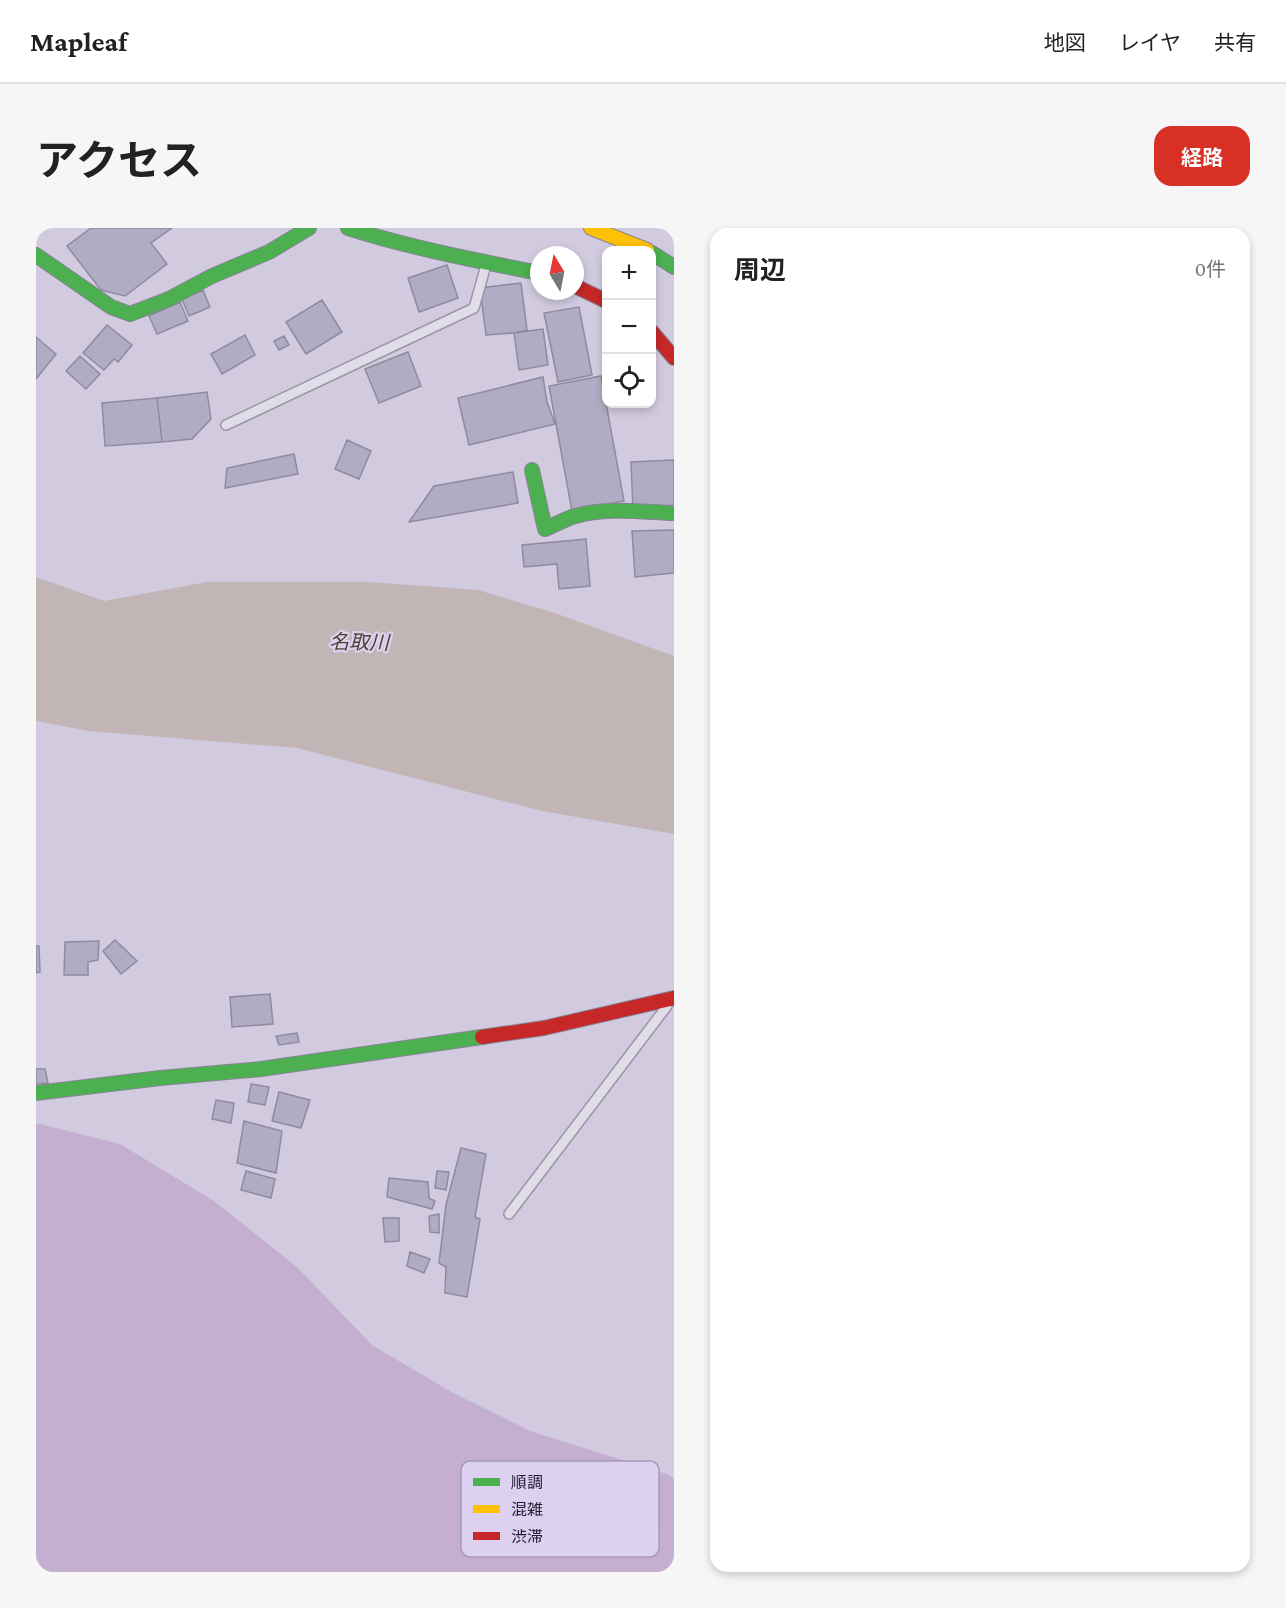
<!DOCTYPE html>
<html lang="ja">
<meta charset="utf-8">
<style>
body{margin:0;font-family:"Crimson Pro","Noto Sans JP",serif;background:#f6f6f6;color:#222}
.controls{position:absolute;right:18px;top:18px;display:grid;overflow:hidden;border-radius:12px;box-shadow:0 3px 9px #0003}
.controls button{width:54px;height:54px;display:grid;place-items:center;padding:0;border:0;border-bottom:2px solid #e0e0e0;background:#fff;color:#222;font:30px sans-serif}
.compass{position:absolute;left:494px;top:18px;width:54px;height:54px;border-radius:50%;background:#fff;box-shadow:0 3px 9px #0003;rotate:350deg}
.list{margin:0;padding:0;list-style:none}
h2{display:flex;justify-content:space-between;align-items:center;height:78px;margin:0;padding:0 24px;font-size:26px}
h2 small{font-size:20px;font-weight:400;color:#767676}
.icon{flex:none;width:33px;height:33px;fill:none;stroke:currentColor;stroke-width:2;stroke-linecap:round;stroke-linejoin:round}
.map{position:relative;flex:none;width:638px;height:1344px;overflow:hidden;border-radius:18px}
header{display:flex;align-items:center;gap:36px;box-sizing:border-box;height:84px;padding:0 30px;background:#fff;border-bottom:2px solid #e0e0e0}
header strong{font-size:28px}
nav{display:flex;gap:33px;margin-inline-start:auto;font-size:21px}
.intro{display:flex;align-items:center;justify-content:space-between;box-sizing:border-box;height:144px;padding:0 36px}
h1{margin:0;font-size:42px}
.button{padding:15px 27px;border-radius:18px;background:#d93025;color:#fff;font-size:21px;font-weight:700}
main{display:flex;gap:36px;padding:0 36px}
aside{flex:1;background:#fff;border-radius:18px;box-shadow:0 3px 9px #0003}
.map>svg:first-child{display:block}
.green{fill:#c4afd1}
.water{fill:#c2b5b6}
.building{fill:#b0acc3;stroke:#8e8b9f;stroke-width:1.5}
.lines{fill:none;stroke-linecap:round;stroke-linejoin:round}
.lane-casing{stroke:#9995a5;stroke-width:12}
.fast-casing{stroke:#888495;stroke-width:16}
.slow-casing{stroke:#888495;stroke-width:16}
.jam-casing{stroke:#888495;stroke-width:16}
.lane{stroke:#e0dce8;stroke-width:9}
.fast{stroke:#4caf50;stroke-width:14}
.slow{stroke:#ffc107;stroke-width:14}
.jam{stroke:#c62828;stroke-width:14}
.labels{text-anchor:middle;stroke-width:4.5;stroke-linejoin:round;paint-order:stroke}
.water-label{font-size:20px;font-style:italic;fill:#50412f;stroke:#dcd1f0}
.key{fill:#dcd1f0;stroke:#a49bb7;stroke-width:1.5}
.key-label{font-size:16px;fill:#201e31}
</style>
<header>
<strong>Mapleaf</strong>
<nav><a>地図</a><a>レイヤ</a><a>共有</a></nav>
</header>
<div class="intro"><h1>アクセス</h1><a class="button">経路</a></div>
<main>
<div class="map">
<svg width="638" height="1344" viewBox="0 0 638 1344">
<rect width="100%" height="100%" fill="#d2cbe0"/>
<path class="green" d="M0 895 84 916 178 973 261 1039 336 1117 419 1166 497 1204 634 1247 638 1252V1344H0Z"/>
<path class="water" d="M0 349 68 373 171 354H334L442 362 516 384 638 428V606L506 583 261 520 53 503 0 493Z"/>
<path class="building" d="M55 0H136L115 15 131 36 89 68 65 62 31 18Z
M411 37 422 70 383 84 372 50Z
M485 55 491 102 478 105 450 107 444 60Z
M167 62 174 79 153 88 146 71Z
M286 72 306 104 270 126 250 94Z
M144 74 152 93 121 106 113 88Z
M543 79 556 147 522 154 508 85Z
M71 97 96 117 82 134 78 131 68 142 47 125Z
M507 101 512 137 483 142 478 105Z
M209 107 219 127 186 146 175 126Z
M248 108 253 117 243 122 238 113Z
M0 109 20 126 0 151Z
M372 124 385 158 343 175 329 141Z
M44 128 64 146 50 161 30 143Z
M565 148 588 273 536 283 513 158Z
M507 149 511 174 519 196 433 217 422 170Z
M171 164 175 191 156 211 126 214 121 170Z
M121 170 126 214 69 218 66 175Z
M311 212 335 223 323 251 299 241Z
M258 226 262 246 189 260 191 240Z
M638 232V280L597 282 595 234Z
M477 244 482 275 373 294 398 258Z
M638 302V345L599 349 596 303Z
M550 311 554 358 523 361 521 336 488 339 486 317Z
M79 712 101 733 85 746 67 723Z
M63 713 62 732 52 734V747H28L29 714Z
M0 718H3L4 744 0 745Z
M234 766 237 796 196 799 194 769Z
M261 805 263 814 243 817 240 808Z
M0 841H9L12 855 0 856Z
M215 856 233 859 229 877 212 874Z
M243 864 274 872 265 900 236 893Z
M180 872 198 875 195 895 176 891Z
M208 893 246 903 240 945 201 935Z
M425 920 450 926 439 989 444 991 431 1069 409 1065 410 1039 403 1035 410 977Z
M210 943 239 951 235 970 205 962Z
M401 943 413 944 410 962 399 960Z
M353 950 392 954 393 970 399 973 396 981 351 969Z
M403 986V1005L394 1004 393 988Z
M347 990H363V1013L349 1014Z
M374 1024 394 1031 388 1045 371 1038Z"/>
<g class="lines">
<defs>
<path id="lane" d="M190 197 438 80 450 37
M473 986 631 778"/>
<path id="fast" d="M312 0C375 20 438 32 503 45
M616 25 638 39
M0 27 75 79 94 86 133 71 176 48 233 24 273 0
M496 242 509 301C519 297 529 291 539 288 571 279 606 284 638 285
M0 865 124 850 225 841 446 809"/>
<path id="slow" d="M555 0 611 22"/>
<path id="jam" d="M539 58 570 73
M616 104 638 130
M446 809 508 800 638 770"/>
</defs>
<use href="#lane" class="lane-casing"/>
<use href="#fast" class="fast-casing"/>
<use href="#slow" class="slow-casing"/>
<use href="#jam" class="jam-casing"/>
<use href="#lane" class="lane"/>
<use href="#fast" class="fast"/>
<use href="#slow" class="slow"/>
<use href="#jam" class="jam"/>
</g>
<g class="labels">
<g class="water-label">
<text transform="translate(323 414) rotate(1)" y="7">名取川</text>
</g>
</g>
<rect x="425" y="1233" width="198" height="96" rx="9" class="key"/>
<rect x="437" y="1250" width="27" height="8" fill="#4caf50"/>
<rect x="437" y="1277" width="27" height="8" fill="#ffc107"/>
<rect x="437" y="1304" width="27" height="8" fill="#c62828"/>
<g class="key-label">
<text x="475" y="1260">順調</text>
<text x="475" y="1287">混雑</text>
<text x="475" y="1314">渋滞</text>
</g>
</svg>
<div class="controls">
<button>+</button>
<button>−</button>
<button><svg class="icon" aria-label="locate" viewBox="0 0 24 24"><circle cx="12" cy="12" r="6"/><path d="M12 2v4M12 18v4M2 12h4M18 12h4"/></svg></button>
</div>
<svg class="compass" viewBox="-18 -18 36 36"><path d="M0-13l5 13h-10z" fill="#e53935"/><path d="M0 13l5-13h-10z" fill="#767676"/></svg>
</div>
<aside>
<h2>周辺<small>0件</small></h2>
<ul class="list">
</ul>
</aside>
</main>
